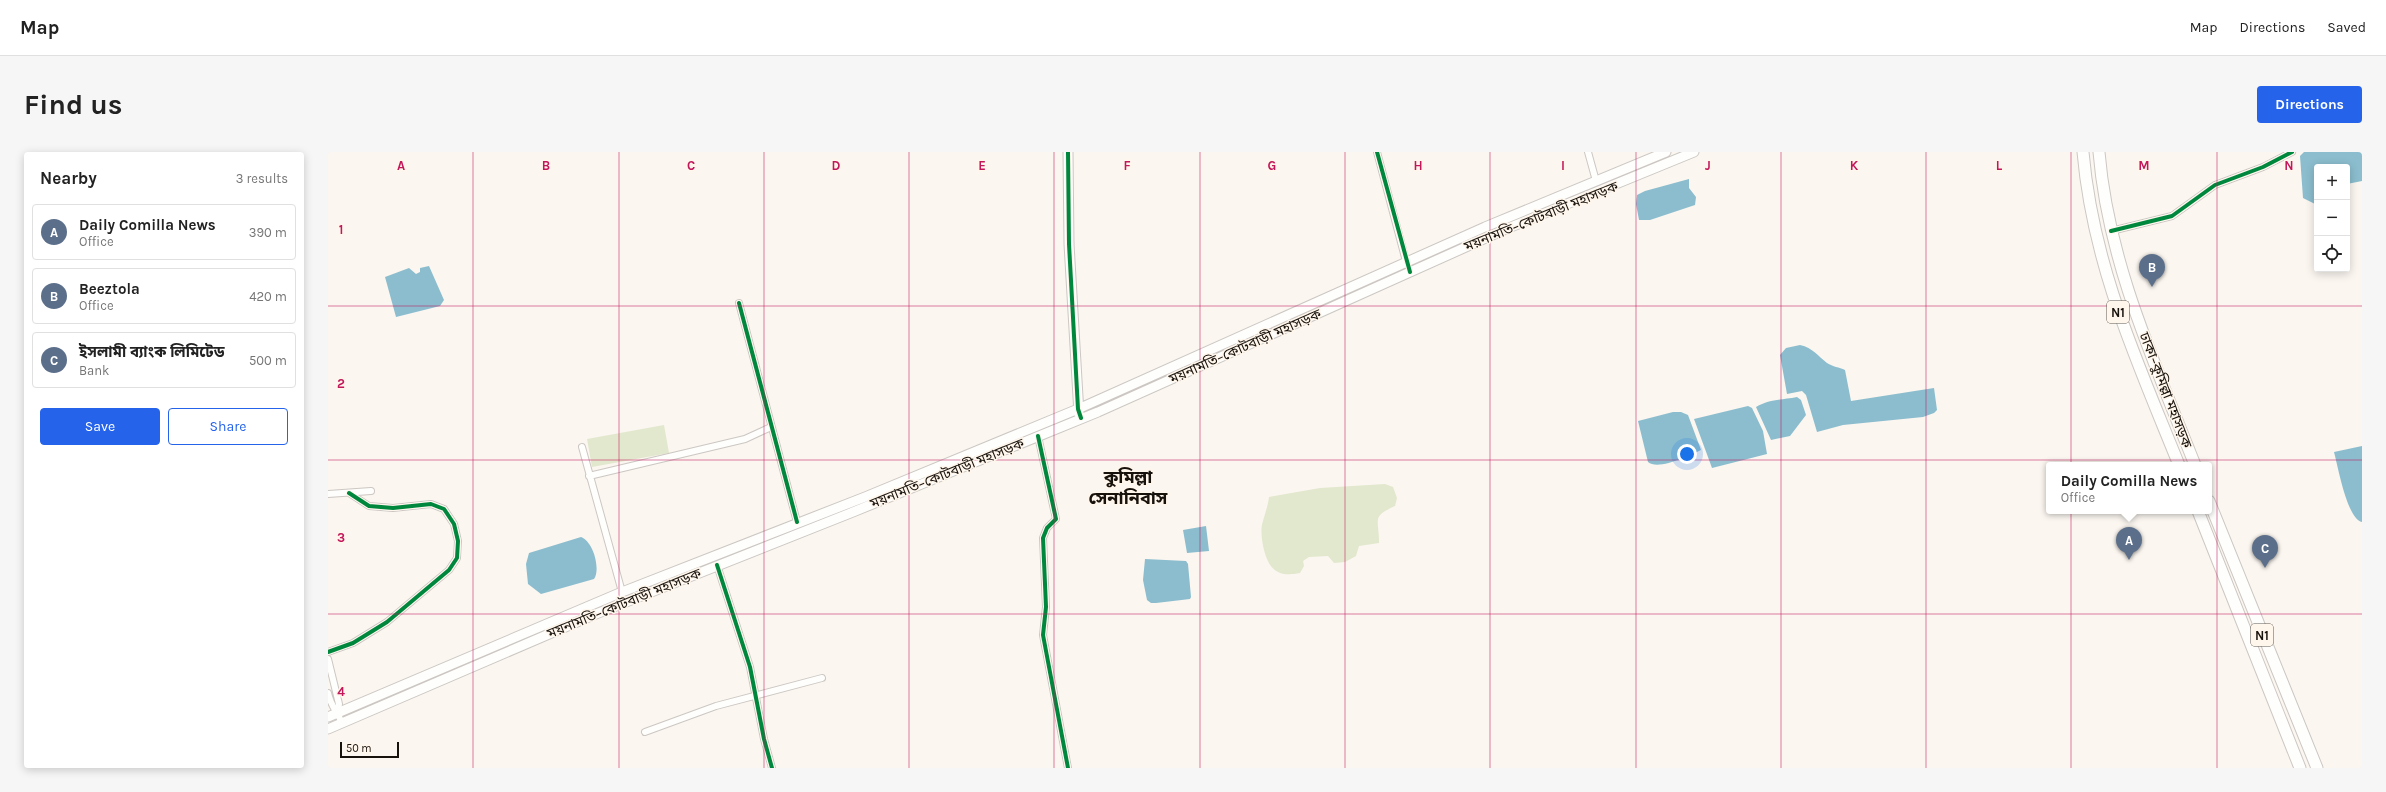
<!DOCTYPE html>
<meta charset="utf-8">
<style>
body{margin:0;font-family:Karla,"Noto Sans Bengali",sans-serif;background:#f6f6f6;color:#222}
.controls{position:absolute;right:12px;top:12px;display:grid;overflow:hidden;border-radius:4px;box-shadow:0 2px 10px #0003}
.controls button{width:36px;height:36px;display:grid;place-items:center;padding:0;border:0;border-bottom:1px solid #e0e0e0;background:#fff;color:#222;font:20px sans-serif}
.scale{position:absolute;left:12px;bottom:10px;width:59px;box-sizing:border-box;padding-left:4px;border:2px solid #17120c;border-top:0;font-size:11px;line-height:14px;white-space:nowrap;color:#17120c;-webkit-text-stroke:3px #fff6ec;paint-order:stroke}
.you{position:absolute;left:1359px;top:302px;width:14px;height:14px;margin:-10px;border:3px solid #fff;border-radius:50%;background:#1a73e8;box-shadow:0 0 0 6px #1a73e833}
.badge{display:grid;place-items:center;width:26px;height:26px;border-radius:50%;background:#2563eb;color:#fff;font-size:13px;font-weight:700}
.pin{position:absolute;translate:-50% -33px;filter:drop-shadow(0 1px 2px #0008)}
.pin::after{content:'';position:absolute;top:21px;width:14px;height:12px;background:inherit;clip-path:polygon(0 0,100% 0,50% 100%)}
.popup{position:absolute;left:1718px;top:310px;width:166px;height:52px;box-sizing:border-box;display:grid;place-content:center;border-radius:4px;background:#fff;filter:drop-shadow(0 1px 3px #0005);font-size:13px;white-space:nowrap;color:#767676}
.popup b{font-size:15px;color:#222}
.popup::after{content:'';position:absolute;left:50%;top:100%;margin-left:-8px;border:8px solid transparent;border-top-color:#fff}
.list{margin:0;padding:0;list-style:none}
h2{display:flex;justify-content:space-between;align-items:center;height:52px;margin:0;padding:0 16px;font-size:17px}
h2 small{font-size:13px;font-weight:400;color:#767676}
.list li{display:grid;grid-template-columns:26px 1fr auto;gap:12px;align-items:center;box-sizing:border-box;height:56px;margin:0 8px 8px;padding:0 8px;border:1px solid #e0e0e0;border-radius:4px}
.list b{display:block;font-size:15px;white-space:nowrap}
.list p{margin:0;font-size:13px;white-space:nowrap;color:#767676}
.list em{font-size:13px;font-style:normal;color:#767676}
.actions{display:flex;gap:8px;padding:12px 16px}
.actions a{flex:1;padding:9px 0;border:1px solid #2563eb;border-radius:4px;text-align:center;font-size:14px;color:#2563eb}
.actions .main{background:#2563eb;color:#fff}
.icon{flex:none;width:22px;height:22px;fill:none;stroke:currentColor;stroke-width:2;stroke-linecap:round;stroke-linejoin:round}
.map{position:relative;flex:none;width:2034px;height:616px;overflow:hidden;border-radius:4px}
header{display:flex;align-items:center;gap:24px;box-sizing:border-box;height:56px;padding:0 20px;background:#fff;border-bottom:1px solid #e0e0e0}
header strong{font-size:19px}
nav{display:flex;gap:22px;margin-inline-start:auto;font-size:14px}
.intro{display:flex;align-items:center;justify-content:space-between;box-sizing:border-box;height:96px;padding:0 24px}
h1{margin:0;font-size:28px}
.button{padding:10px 18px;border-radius:4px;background:#2563eb;color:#fff;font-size:14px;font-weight:700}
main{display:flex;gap:24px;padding:0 24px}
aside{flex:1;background:#fff;border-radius:4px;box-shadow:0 2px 10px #0003}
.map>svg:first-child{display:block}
.green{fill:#e2e8cd}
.water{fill:#8bbdce}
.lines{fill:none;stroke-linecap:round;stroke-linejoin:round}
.street-casing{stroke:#ccc7c2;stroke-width:8}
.secondary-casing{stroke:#ccc7c2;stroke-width:11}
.highway-casing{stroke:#ccc7c2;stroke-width:13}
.street{stroke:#fefefd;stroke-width:6}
.secondary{stroke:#fefefd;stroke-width:9}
.highway{stroke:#fefefd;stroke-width:11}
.cycleway-casing{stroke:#fff6ec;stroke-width:6}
.cycleway{stroke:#00873e;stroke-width:4}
.grid{fill:none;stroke:#c2185b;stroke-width:1;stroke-opacity:0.55}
.labels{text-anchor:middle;stroke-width:3;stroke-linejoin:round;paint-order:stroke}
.shield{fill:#fff6ec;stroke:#5d564f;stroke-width:1}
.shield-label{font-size:13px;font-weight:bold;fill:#17120c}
.street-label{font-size:14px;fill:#17120c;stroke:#fff6ec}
.district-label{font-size:18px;font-weight:bold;fill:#17120c;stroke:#fff6ec}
.grid-label{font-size:13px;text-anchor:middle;font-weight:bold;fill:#c2185b;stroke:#fff6ec;stroke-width:3;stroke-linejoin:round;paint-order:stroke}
</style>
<header>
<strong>Map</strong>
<nav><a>Map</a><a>Directions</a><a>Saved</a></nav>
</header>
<div class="intro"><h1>Find us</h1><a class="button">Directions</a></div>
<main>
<aside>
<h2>Nearby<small>3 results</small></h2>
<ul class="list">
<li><span class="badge" style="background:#5c6f8a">A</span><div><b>Daily Comilla News</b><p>Office</p></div><em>390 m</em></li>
<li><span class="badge" style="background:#5c6f8a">B</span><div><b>Beeztola</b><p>Office</p></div><em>420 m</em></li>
<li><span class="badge" style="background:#5c6f8a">C</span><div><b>ইসলামী ব্যাংক লিমিটেড</b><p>Bank</p></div><em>500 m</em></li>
</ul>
<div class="actions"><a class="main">Save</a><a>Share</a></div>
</aside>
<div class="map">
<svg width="2034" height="616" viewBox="0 0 2034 616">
<rect width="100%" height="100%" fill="#fbf6f0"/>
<path class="green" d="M336 273 341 301 264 315 259 287Z
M1057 332 1065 335 1069 346 1067 354C1043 365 1051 366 1051 391L1031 394 1028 404 1017 410 1006 411 1000 404 981 405 975 409 976 414 972 421C947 426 940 415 935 394 934 387 932 377 935 369 937 361 940 354 941 345L992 336Z"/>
<path class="water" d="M1976 0H2034V29L2019 32V15H1989V53L1975 46 1972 4Z
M1361 27V36L1368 45 1367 53 1322 68H1311L1308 52 1309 43 1317 39Z
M101 114 116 148 112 154 68 165 57 125 81 116 88 122 92 120V116Z
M1472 193C1485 196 1490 204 1499 211 1505 215 1511 215 1517 218L1523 249 1606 236 1609 258 1606 261 1595 265 1515 273 1489 280 1478 243 1474 239 1459 242 1452 203 1458 196Z
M1469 245 1473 248 1478 263 1462 284 1443 288 1428 255C1442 247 1454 248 1469 245Z
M1420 254 1424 256 1435 279 1439 302 1384 316 1366 267Z
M1345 260H1353L1360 263 1373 298C1363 303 1330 319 1320 310L1310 269Z
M2034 294V370C2019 367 2010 314 2006 300Z
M878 374 881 399 859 401 855 378Z
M253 385C265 389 273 417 266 427L213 442 200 432 198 412 201 401Z
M817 407 858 409 860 412 863 445 862 447 828 451H823L819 448 815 428Z"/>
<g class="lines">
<defs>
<path id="street" d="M1049 0 1079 113
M1260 0 1268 29
M1783 79 1844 64 1887 33 1935 15 1964 0
M411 151 469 370
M710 284 728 367 719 376 715 386 718 455 715 483 740 616
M254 295 294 440
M261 324 417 287 443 275
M0 342 43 339
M389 413 422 515 436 587 444 616
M0 500 25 491 59 470 121 418 129 406 130 389 126 372 116 357 103 352 65 356 41 354 21 341
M0 507 11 552 10 561
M0 541C3 555 9 559 14 571
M317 580 388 554 494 526"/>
<path id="secondary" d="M740 0 741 92 751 262
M0 565 294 440 537 345 750 257 1157 75 1338 0
M0 577 263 464 525 360 770 260 1178 77 1366 0"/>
<path id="highway" d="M1755 0C1765 114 1809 209 1851 313
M1771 0C1780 110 1827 212 1867 313
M1881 349 1989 616
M1870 359 1972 616"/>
</defs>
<use href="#street" class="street-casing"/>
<use href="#secondary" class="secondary-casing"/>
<use href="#highway" class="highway-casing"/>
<use href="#street" class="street"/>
<use href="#secondary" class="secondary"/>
<use href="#highway" class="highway"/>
<defs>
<path id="cycleway" d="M740 0 741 92 750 257 753 266
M1049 0 1082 120
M1783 79 1844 64 1887 33 1935 15 1964 0
M411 151 469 370
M710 284 728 367 719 376 715 386 718 455 715 483 740 616
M389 413 422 515 436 587 444 616
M0 500 25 491 59 470 121 418 129 406 130 389 126 372 116 357 103 352 65 356 41 354 21 341"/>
</defs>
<use href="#cycleway" class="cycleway-casing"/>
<use href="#cycleway" class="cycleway"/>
</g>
<path class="grid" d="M145 0V616M291 0V616M436 0V616M581 0V616M726 0V616M872 0V616M1017 0V616M1162 0V616M1308 0V616M1453 0V616M1598 0V616M1743 0V616M1889 0V616M0 154H2034M0 308H2034M0 462H2034"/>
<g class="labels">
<g class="shield">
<rect x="1779" y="149" width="22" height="22" rx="3"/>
<rect x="1923" y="472" width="22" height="22" rx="3"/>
</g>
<g class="shield-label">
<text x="1790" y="165">N1</text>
<text x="1934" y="488">N1</text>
</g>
<g class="street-label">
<text transform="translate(1213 64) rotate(-22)" y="5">ময়নামতি–কোটবাড়ী মহাসড়ক</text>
<text transform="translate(917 194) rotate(-24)" y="5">ময়নামতি–কোটবাড়ী মহাসড়ক</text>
<text transform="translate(1838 238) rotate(69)" y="5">ঢাকা–কুমিল্লা মহাসড়ক</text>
<text transform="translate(619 321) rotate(-22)" y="5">ময়নামতি–কোটবাড়ী মহাসড়ক</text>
<text transform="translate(296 451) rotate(-22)" y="5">ময়নামতি–কোটবাড়ী মহাসড়ক</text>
</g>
<g class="district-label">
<text x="800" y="331">কুমিল্লা<tspan x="800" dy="21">সেনানিবাস</tspan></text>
</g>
</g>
<g class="grid-label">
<text x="73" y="18">A</text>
<text x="218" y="18">B</text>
<text x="363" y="18">C</text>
<text x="508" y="18">D</text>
<text x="654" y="18">E</text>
<text x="799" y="18">F</text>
<text x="944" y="18">G</text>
<text x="1090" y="18">H</text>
<text x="1235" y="18">I</text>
<text x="1380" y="18">J</text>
<text x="1526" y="18">K</text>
<text x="1671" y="18">L</text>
<text x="1816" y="18">M</text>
<text x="1961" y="18">N</text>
<text x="13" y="82">1</text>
<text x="13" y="236">2</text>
<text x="13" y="390">3</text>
<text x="13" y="544">4</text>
</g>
</svg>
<div class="controls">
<button>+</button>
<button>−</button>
<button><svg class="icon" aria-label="locate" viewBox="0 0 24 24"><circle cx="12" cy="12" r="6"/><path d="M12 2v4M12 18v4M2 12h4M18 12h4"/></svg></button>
</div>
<div class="scale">50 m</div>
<div class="you"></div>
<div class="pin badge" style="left:1801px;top:408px;background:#5c6f8a">A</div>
<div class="popup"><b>Daily Comilla News</b>Office</div>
<div class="pin badge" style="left:1824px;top:135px;background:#5c6f8a">B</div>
<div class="pin badge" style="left:1937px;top:416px;background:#5c6f8a">C</div>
</div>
</main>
